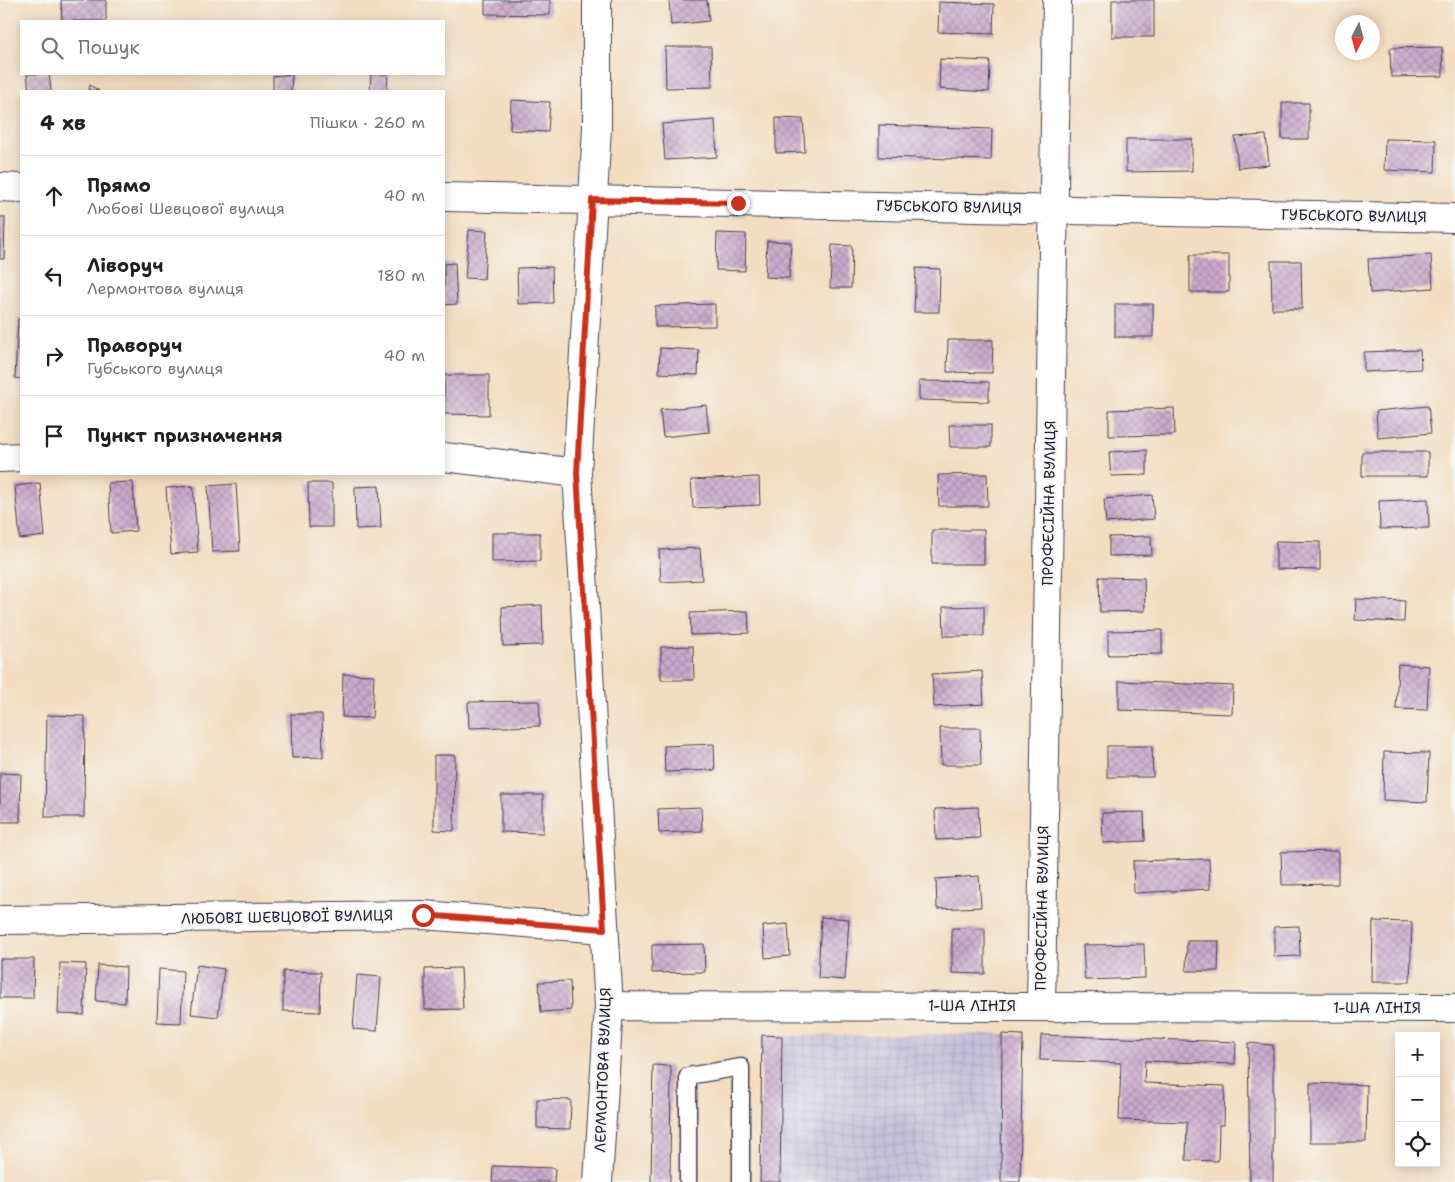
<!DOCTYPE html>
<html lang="uk">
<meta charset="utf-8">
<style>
body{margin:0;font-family:"Shantell Sans",sans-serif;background:#f2f2f2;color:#202124}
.controls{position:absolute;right:15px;bottom:15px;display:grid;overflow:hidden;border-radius:0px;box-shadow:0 2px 12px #0003}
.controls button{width:45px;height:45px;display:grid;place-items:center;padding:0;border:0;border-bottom:1px solid #e0e0e0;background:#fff;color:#202124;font:25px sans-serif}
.compass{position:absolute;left:1335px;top:15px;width:45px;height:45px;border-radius:50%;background:#fff;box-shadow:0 2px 12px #0003;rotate:186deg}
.stop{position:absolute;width:15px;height:15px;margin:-11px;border:4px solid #c8321e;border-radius:50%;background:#fff}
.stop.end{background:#c8321e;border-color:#fff;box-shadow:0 1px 5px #0008}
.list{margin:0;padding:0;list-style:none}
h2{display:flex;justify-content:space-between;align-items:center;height:65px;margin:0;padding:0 20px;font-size:21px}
h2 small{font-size:16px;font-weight:400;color:#757577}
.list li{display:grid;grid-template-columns:32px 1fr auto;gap:15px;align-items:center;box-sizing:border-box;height:80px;padding:0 20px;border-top:1px solid #e0e0e0}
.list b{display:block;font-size:19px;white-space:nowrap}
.list p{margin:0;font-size:16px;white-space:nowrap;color:#757577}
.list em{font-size:16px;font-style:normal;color:#757577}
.icon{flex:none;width:28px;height:28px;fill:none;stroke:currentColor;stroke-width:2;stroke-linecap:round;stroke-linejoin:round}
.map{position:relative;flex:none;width:1455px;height:1182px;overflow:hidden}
.search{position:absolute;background:#fff;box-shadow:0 2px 12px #0003;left:20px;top:20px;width:425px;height:55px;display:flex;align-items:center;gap:12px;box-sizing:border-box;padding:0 18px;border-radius:0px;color:#757577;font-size:19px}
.panel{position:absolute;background:#fff;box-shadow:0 2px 12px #0003;left:20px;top:90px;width:425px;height:385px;border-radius:0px}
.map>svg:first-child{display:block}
.industrial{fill:url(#industrial-grid)}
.building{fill:url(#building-cross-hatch)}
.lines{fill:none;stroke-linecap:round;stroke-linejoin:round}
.lane-casing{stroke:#413e4f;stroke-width:19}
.street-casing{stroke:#413e4f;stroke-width:30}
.lane{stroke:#fff;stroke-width:16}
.street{stroke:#fff;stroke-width:28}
.route{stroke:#c8321e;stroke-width:6}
.labels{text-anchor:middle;stroke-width:4;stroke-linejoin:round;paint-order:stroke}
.street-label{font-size:15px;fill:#22223b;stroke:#f6f6f2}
</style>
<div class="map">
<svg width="1455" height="1182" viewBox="0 0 1455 1182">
<defs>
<pattern id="industrial-grid" width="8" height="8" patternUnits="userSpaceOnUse" patternTransform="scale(1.25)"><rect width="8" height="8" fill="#c6c0da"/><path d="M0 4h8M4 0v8" fill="none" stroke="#aaa5bc"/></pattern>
<pattern id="building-cross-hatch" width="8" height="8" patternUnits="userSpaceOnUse" patternTransform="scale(1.25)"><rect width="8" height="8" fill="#ccaace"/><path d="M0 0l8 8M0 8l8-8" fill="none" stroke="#a58aa8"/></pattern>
</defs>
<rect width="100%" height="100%" fill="#f6f6f2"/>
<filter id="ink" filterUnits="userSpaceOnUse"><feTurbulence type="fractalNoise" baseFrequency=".02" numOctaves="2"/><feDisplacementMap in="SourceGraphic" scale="10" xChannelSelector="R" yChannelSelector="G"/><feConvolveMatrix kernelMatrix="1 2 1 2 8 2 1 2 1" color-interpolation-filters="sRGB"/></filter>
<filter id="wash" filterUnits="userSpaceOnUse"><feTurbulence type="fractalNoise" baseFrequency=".0096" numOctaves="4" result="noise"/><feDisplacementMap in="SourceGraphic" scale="20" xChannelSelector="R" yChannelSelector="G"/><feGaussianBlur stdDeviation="1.12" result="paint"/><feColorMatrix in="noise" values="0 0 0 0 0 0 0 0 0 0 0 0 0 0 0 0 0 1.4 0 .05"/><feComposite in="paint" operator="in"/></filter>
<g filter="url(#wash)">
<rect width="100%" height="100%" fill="#f3ddc0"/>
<path class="industrial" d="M1002 1034 1001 1182H780L782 1036Z"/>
<g id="blocks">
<path class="building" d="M61 0H106V21H62Z
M485 0H550V15L485 14Z
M669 0H707L709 21 671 25Z
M1112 0H1154V37H1112Z
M939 2 994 4 993 34 938 32Z
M665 47H711L712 87 666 88Z
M1442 47 1443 76 1391 77 1390 48Z
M940 59 990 61 989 92 939 89Z
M27 74H49L51 91H29Z
M292 74 291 91H273V76Z
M371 74H388L387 91H370Z
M90 85 99 91H89Z
M511 100 550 102 548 132 510 130Z
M1282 103H1309V139H1282Z
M776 118 803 119 805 152 776 153Z
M715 120 717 157 665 160 662 124Z
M879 125 992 129 991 160 879 157Z
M1266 135 1269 165 1238 168 1235 137Z
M1126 139H1192V171L1126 172Z
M1385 139 1436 140 1435 172 1384 170Z
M0 217H5L4 259H0Z
M469 230 487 231 484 279 465 278Z
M717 233 746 234 745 271 716 270Z
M767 241 791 242 789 278 765 277Z
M832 245 852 246 851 288H830Z
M1190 255H1229V292H1190Z
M1431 255 1433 288 1370 293 1368 259Z
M1271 261H1301L1302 309H1272Z
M455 263 457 304 444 305V264Z
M552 267 553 303 518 304 517 268Z
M916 268 940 269 939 312H914Z
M715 304V326L655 327V306Z
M1115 304H1153V337H1115Z
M18 319H21V379L15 378Z
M948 340H993L992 373 947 372Z
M660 348 699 350 698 375 659 373Z
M1420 350 1421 369 1364 372V352Z
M444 375H489V415L444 414Z
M919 381 989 382V402L919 400Z
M706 405 709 432 663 437 660 410Z
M1428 406 1431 433 1378 438 1376 411Z
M1174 408 1175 435 1109 436V410Z
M949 425H991V447H950Z
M1147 450V475L1111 476 1109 452Z
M1362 452H1428V476H1362Z
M987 474 988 506H939L938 475Z
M759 477 760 505 693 508 691 480Z
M133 482 136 531 111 533 108 483Z
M40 483 45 536 20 539 15 486Z
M308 483H332V527H309Z
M236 484 240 551 212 552 208 486Z
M193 486 198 552 171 554 166 488Z
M379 486 381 528 356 529 355 487Z
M1152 495 1154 519 1106 523 1104 499Z
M1428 499 1429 528 1380 529 1379 501Z
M932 530H984V564H932Z
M492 533H540V561L492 562Z
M1151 536 1152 555 1109 556V537Z
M1276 541 1320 542V570L1276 569Z
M700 548 702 580 661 582 659 550Z
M1099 577 1144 578 1145 611 1100 612Z
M1356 599 1405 601 1404 622 1355 620Z
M542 605 543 645 503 646 502 607Z
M984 606V636H944L943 607Z
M748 611 749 633 691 635 690 613Z
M1162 630V654L1108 655V631Z
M693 646 694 680H661V647Z
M1398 664 1429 666 1427 710 1396 709Z
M982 671 984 704 934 707 932 674Z
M343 674 374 675 372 718 342 717Z
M1119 681 1233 686 1232 714 1119 710Z
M539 701 540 726 469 728 468 702Z
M291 714H322L323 757 292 758Z
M47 715 85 716 84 817H45Z
M940 728H980L981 765H941Z
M714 744 715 770 665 772 664 746Z
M1107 746H1152L1153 777H1107Z
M1384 752 1429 753 1427 802 1383 800Z
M434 755H455L454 831 434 830Z
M0 773 21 774 20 822H0Z
M501 795H543V833L501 832Z
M701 807 702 831 659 833 658 809Z
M978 807 980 838 936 840 935 809Z
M1144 812 1145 841 1103 843 1102 813Z
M1338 851V884L1282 885 1281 852Z
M1209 859 1210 889 1134 893 1133 861Z
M979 876 981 907 937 909 936 879Z
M821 917 849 919 845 980 818 978Z
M1373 921 1412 922 1410 982H1372Z
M788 924 790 956 765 958 763 926Z
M1299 926 1300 956 1274 957V927Z
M952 928 985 929V974L952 973Z
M1187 941H1219L1218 971H1186Z
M704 944 705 972 652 973V945Z
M1144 944 1145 978 1085 980 1083 945Z
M0 959H34L33 998H0Z
M60 963 86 964 84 1015 58 1014Z
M98 965 126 967 125 1003 96 1001Z
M197 965 224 969 218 1017 191 1014Z
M461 968 463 1009 425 1010V969Z
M159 969 183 971 181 1023 157 1022Z
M283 971 321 972 320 1012 283 1011Z
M357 975 381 977 377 1031 353 1029Z
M570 981 571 1010 541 1012 539 982Z
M1002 1034 1023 1035 1020 1182H1001Z
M762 1035 782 1036 780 1182H760Z
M1041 1035 1236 1042 1235 1064 1145 1061 1144 1083 1225 1086 1224 1125H1219L1218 1161 1186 1160 1187 1122 1119 1120 1121 1063 1040 1060Z
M1248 1043 1273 1045V1182H1250Z
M653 1065 671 1066 670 1182H651Z
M1310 1083 1367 1085 1366 1142H1310Z
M537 1099 571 1100 570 1129 537 1128Z
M493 1166 555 1168 554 1182H492Z"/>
</g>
</g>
<g filter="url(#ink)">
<use href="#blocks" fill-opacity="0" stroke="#413e4f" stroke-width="1"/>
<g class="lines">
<defs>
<path id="lane" d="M688 1182V1076L741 1067V1182"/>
<path id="street" d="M597 0V128L577 473 609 1006 598 1182
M0 187 21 188
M444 197 1455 218
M444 457 577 473
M0 458 21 457
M0 920 423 915 604 929
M609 1006 1455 1008
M1041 1006 1057 0"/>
</defs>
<use href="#lane" class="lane-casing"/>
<use href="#street" class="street-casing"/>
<use href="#lane" class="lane"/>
<use href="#street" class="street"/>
</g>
</g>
<g class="lines" filter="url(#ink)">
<path class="route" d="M423 915 604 929 577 473 592 200 738 203"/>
</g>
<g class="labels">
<g class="street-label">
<text transform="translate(949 207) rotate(1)" y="5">ГУБСЬКОГО ВУЛИЦЯ</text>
<text transform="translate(1354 216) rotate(1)" y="5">ГУБСЬКОГО ВУЛИЦЯ</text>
<text transform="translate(1049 503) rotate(-89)" y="5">ПРОФЕСІЙНА ВУЛИЦЯ</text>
<text transform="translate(1042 908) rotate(-89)" y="5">ПРОФЕСІЙНА ВУЛИЦЯ</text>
<text transform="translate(287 917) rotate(-1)" y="5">ЛЮБОВІ ШЕВЦОВОЇ ВУЛИЦЯ</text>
<text x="972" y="1011">1-ША ЛІНІЯ</text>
<text x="1377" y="1013">1-ША ЛІНІЯ</text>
<text transform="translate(603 1070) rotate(-88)" y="5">ЛЕРМОНТОВА ВУЛИЦЯ</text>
</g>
</g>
</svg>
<div class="controls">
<button>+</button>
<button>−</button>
<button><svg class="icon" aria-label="locate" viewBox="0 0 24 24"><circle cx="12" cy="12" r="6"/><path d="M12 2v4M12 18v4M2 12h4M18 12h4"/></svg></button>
</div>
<svg class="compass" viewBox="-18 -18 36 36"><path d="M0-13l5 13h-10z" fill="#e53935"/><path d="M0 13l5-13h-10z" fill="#757577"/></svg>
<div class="stop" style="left:423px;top:915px"></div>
<div class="stop end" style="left:738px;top:203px"></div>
<div class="search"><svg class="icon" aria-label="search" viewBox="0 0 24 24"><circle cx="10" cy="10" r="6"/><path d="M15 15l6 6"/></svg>Пошук</div>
<section class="panel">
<h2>4 хв<small>Пішки · 260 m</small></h2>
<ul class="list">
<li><svg class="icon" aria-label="ahead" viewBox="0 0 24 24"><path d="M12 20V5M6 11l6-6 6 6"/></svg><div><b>Прямо</b><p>Любові Шевцової вулиця</p></div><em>40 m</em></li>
<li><svg class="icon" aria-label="left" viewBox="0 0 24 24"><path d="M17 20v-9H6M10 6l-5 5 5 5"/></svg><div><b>Ліворуч</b><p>Лермонтова вулиця</p></div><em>180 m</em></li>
<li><svg class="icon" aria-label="right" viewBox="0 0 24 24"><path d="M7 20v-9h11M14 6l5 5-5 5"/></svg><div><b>Праворуч</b><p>Губського вулиця</p></div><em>40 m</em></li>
<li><svg class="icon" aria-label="arrive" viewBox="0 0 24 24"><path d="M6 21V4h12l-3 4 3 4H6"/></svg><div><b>Пункт призначення</b></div></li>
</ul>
</section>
</div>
